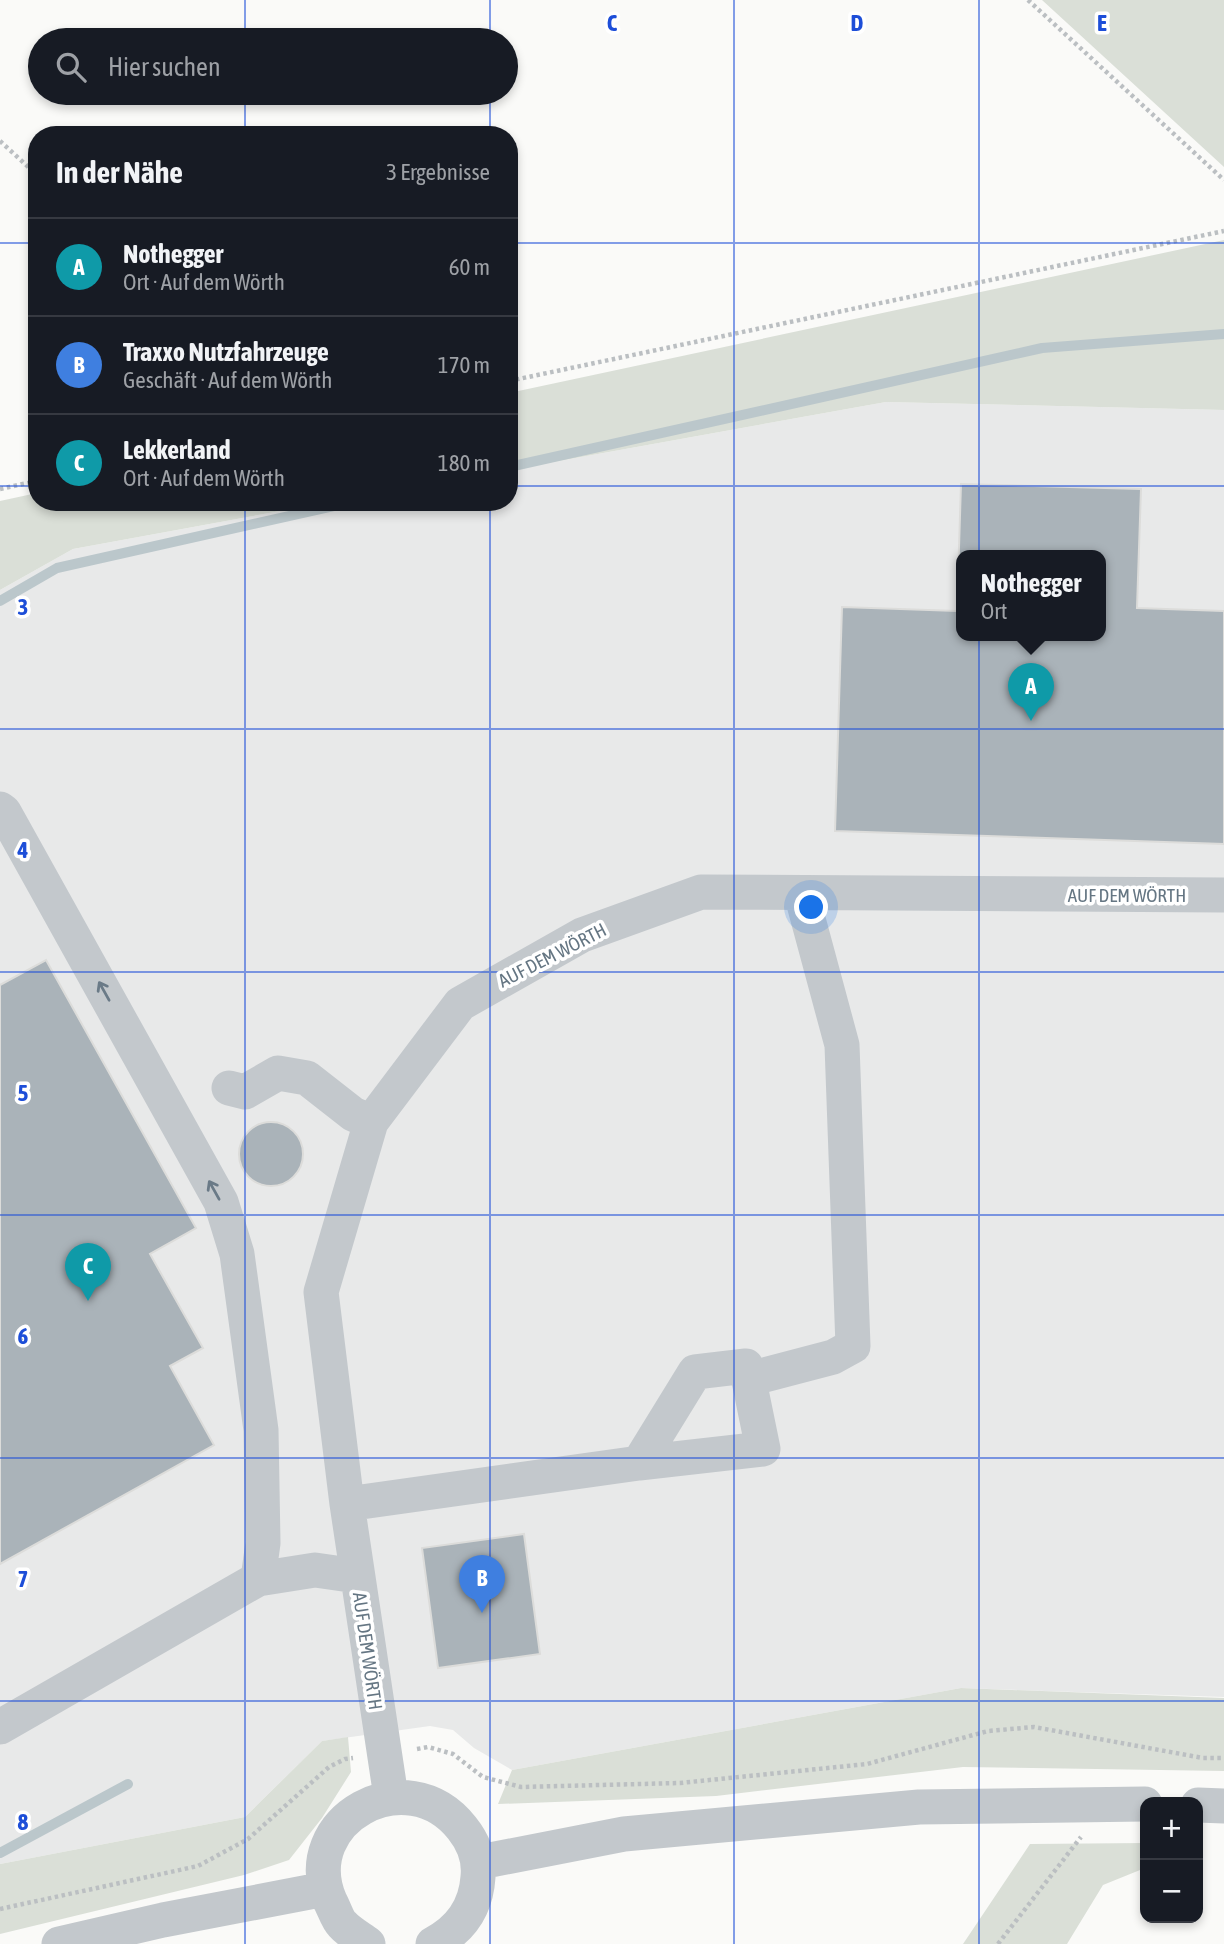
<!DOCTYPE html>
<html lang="de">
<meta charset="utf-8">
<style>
body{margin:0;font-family:"Asap Condensed",sans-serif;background:#20242c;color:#f1f3f6}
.controls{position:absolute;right:21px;bottom:21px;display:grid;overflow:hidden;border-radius:14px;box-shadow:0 4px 10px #0003}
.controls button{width:63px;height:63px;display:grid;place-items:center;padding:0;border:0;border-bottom:2px solid #363941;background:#171b24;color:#f1f3f6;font:35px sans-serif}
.you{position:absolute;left:812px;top:908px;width:24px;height:24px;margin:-18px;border:5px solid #fff;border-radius:50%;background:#1a73e8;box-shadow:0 0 0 10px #1a73e833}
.badge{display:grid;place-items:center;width:46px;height:46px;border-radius:50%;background:#e4572e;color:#fff;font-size:23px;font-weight:700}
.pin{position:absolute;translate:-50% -58px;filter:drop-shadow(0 2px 4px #0008)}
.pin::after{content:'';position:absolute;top:37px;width:24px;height:21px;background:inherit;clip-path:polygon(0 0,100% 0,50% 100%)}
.popup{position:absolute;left:956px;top:550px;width:150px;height:91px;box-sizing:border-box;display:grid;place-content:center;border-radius:14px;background:#171b24;filter:drop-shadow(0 2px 5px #0005);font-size:23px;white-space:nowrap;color:#9ea1a6}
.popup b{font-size:26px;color:#f1f3f6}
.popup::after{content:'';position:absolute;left:50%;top:100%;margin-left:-14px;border:14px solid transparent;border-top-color:#171b24}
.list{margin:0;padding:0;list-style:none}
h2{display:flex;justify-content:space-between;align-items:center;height:91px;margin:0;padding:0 28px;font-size:30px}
h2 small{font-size:23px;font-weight:400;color:#9ea1a6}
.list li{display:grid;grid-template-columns:46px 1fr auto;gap:21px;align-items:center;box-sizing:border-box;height:98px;padding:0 28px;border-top:2px solid #363941}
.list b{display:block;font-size:26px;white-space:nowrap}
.list p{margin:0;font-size:23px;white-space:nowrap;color:#9ea1a6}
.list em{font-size:23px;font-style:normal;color:#9ea1a6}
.icon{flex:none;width:38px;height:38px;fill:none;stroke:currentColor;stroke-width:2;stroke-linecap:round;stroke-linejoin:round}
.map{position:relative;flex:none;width:1224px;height:1944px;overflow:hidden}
.search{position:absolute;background:#171b24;box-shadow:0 4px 10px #0003;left:28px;top:28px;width:490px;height:77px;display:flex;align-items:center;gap:18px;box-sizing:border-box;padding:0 24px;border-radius:38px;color:#9ea1a6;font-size:26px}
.panel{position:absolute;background:#171b24;box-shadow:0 4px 10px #0003;left:28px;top:126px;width:490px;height:385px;border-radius:28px}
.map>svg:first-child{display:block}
.built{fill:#e8e9e9;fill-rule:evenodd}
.green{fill:#dadfd7}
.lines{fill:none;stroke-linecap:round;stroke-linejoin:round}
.stream{stroke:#bbc7cb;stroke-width:10}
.building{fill:#aab3b9;stroke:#dcdcda;stroke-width:2;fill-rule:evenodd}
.path{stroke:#bbbfc2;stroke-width:4.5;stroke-dasharray:3.5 3.5;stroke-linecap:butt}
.minor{stroke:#c3c8cc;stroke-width:35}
.oneway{stroke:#6a7a87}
.grid{fill:none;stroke:#1d4ed8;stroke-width:2;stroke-opacity:0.55}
.labels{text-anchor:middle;stroke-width:7;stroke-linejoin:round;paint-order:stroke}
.street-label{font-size:19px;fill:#657683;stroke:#fff}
.grid-label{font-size:23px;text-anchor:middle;font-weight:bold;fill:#1d4ed8;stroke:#fff;stroke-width:7;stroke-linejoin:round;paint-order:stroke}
</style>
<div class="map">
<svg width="1224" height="1944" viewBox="0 0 1224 1944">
<rect width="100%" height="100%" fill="#fafaf8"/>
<path class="built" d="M886 402 1224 410V1697L961 1688 512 1770 474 1748 453 1730 430 1726 322 1741 245 1817 0 1864V590L73 549 329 502H509V470ZM961 555H1101V635H961Z"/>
<path class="green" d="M1042 0H1224V167Z
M1224 240V410L886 402 509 470V393Z
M37 493V502H329L73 549 0 590V501Z
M961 1688 1224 1698V1771L963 1767 716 1796 498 1804 512 1770Z
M348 1737 351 1772 322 1818 289 1860 244 1875 0 1934V1864L245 1817 322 1741Z
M1145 1843V1868L1103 1885 1067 1944H963L1030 1844Z"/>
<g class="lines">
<path class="stream" d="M509 467 1042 348 1224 334
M0 601 57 568 352 502
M0 1853 128 1784"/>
</g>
<path class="building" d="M961 484 1141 489 1137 608 1224 611V844L835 831 842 607 957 611ZM961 555H1101V635H961Z
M46 960 196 1228 150 1254 203 1348 170 1366 214 1445 0 1564V985Z
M239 1154a32 32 0 1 1 64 0a32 32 0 1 1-64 0Z
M524 1534 540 1654 438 1668 422 1548Z"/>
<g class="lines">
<path class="path" d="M1028 0 1224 180
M0 141 37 175
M509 381 1224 231
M0 489 37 481
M417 1749 428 1747 453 1754 483 1777 521 1787 680 1783 867 1764 988 1731 1034 1727 1203 1758H1224
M0 1909 198 1866 248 1839 329 1767 345 1759 353 1758
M998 1944 1081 1837"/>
<path class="minor" d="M0 809 4 812 221 1202 237 1254 261 1430 263 1543 258 1579
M229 1088 245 1092 278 1073 307 1078 353 1114 371 1122
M749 1379 833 1357 853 1346 842 1045 801 893
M347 1504 639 1463 763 1449 746 1366 695 1372 639 1463
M0 1727 258 1579 315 1570 357 1576
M391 1797 347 1504 321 1292 371 1122 460 1004 582 935 701 892 1224 895
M1198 1805 1224 1806
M480 1862 624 1834 919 1807 1145 1804
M59 1944 163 1920 325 1889
M368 1944C360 1938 349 1932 342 1924 337 1919 334 1908 330 1901 295 1820 407 1758 462 1828 474 1843 480 1858 478 1877 476 1908 460 1930 433 1944"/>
</g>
<defs><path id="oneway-shaft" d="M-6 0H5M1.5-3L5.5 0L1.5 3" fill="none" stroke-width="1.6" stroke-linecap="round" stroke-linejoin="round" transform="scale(1.75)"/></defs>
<g class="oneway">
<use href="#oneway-shaft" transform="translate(104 991) rotate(-119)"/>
<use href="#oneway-shaft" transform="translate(214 1190) rotate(-119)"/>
</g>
<path class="grid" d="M245 0V40M490 0V40M734 0V1944M979 0V1944M245 93V135M490 93V135M0 243H37M509 243H1224M0 486H37M509 486H1224M245 502V1944M490 502V1944M0 729H1224M0 972H1224M0 1215H1224M0 1458H1224M0 1701H1224"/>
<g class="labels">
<g class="street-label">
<text x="1127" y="902">AUF DEM WÖRTH</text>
<text transform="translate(552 955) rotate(-27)" y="7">AUF DEM WÖRTH</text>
<text transform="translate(368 1651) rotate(82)" y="7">AUF DEM WÖRTH</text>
</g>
</g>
<g class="grid-label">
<text x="612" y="31">C</text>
<text x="857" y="31">D</text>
<text x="1102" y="31">E</text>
<text x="23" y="615">3</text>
<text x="23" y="858">4</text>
<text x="23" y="1101">5</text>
<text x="23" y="1344">6</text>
<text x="23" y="1587">7</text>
<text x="23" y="1830">8</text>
</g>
</svg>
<div class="controls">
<button>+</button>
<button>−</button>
</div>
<div class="you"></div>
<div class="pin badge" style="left:1031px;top:721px;background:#0f9aa8">A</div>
<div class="popup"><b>Nothegger</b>Ort</div>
<div class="pin badge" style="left:482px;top:1613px;background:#3f7fe0">B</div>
<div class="pin badge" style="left:88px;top:1301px;background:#0f9aa8">C</div>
<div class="search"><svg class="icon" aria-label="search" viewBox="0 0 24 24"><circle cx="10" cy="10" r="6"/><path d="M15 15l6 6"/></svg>Hier suchen</div>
<section class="panel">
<h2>In der Nähe<small>3 Ergebnisse</small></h2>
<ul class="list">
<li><span class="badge" style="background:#0f9aa8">A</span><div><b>Nothegger</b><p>Ort · Auf dem Wörth</p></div><em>60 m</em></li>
<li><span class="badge" style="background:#3f7fe0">B</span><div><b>Traxxo Nutzfahrzeuge</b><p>Geschäft · Auf dem Wörth</p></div><em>170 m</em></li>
<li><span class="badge" style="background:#0f9aa8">C</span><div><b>Lekkerland</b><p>Ort · Auf dem Wörth</p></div><em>180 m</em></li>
</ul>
</section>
</div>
